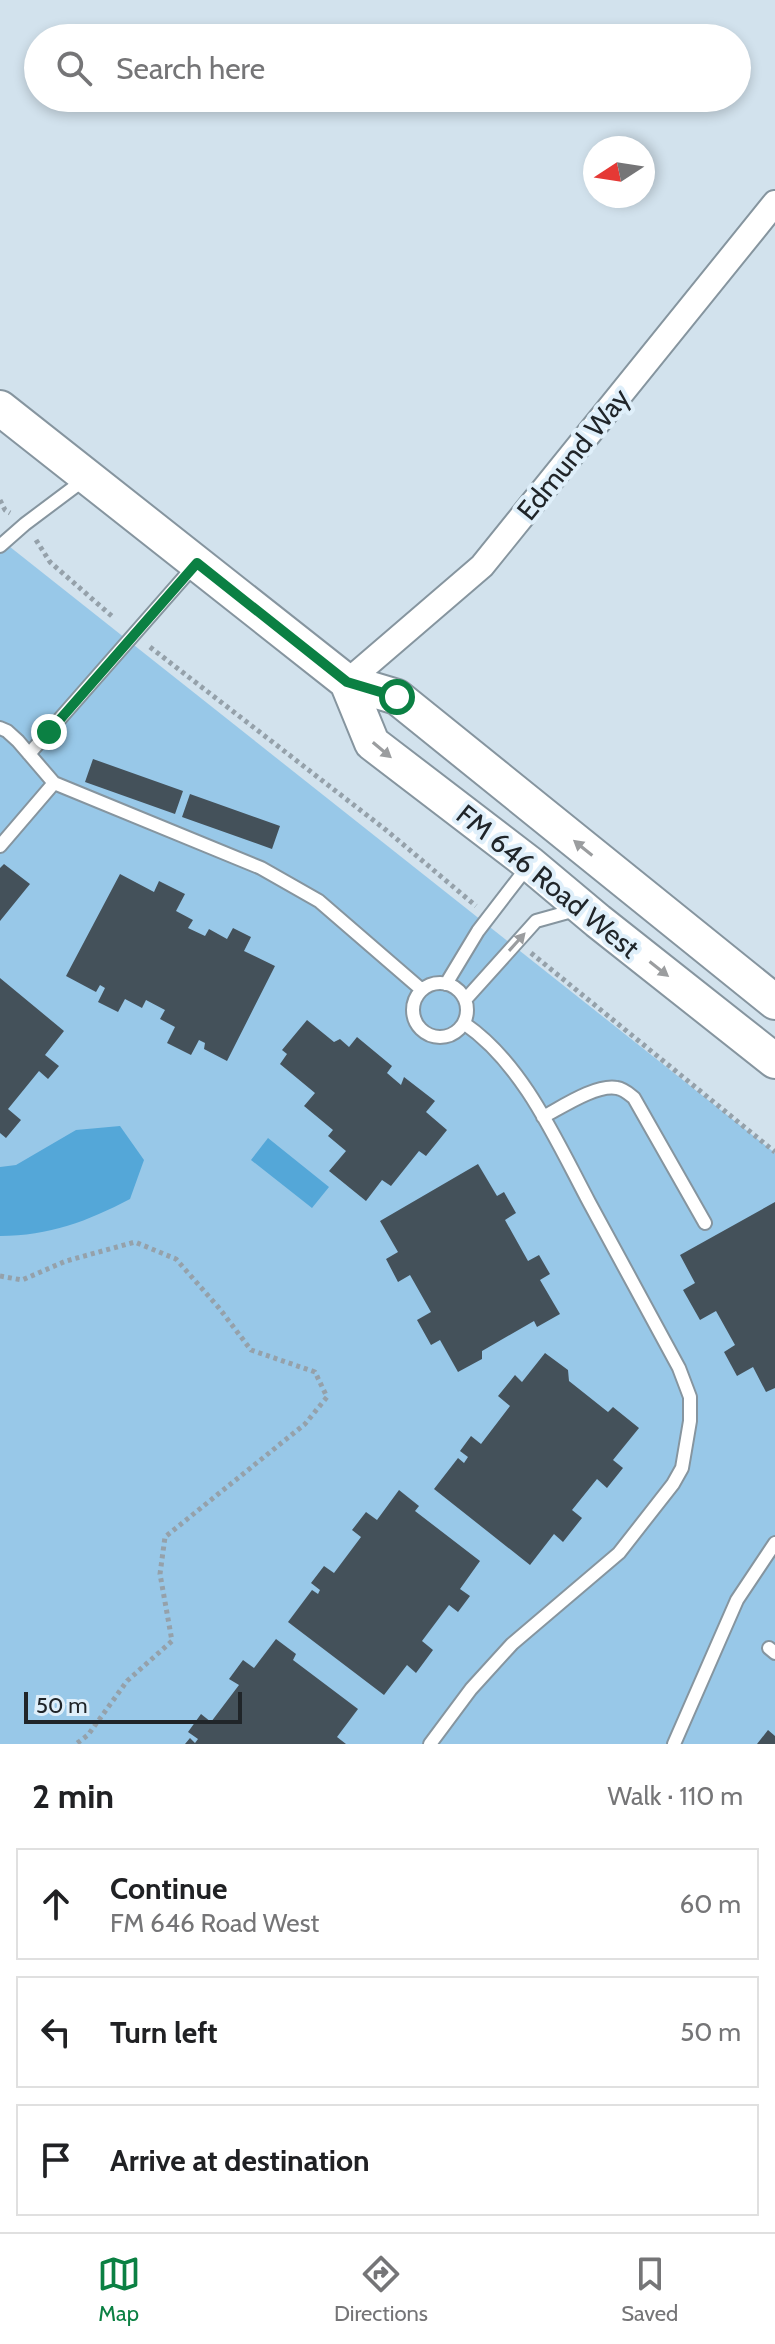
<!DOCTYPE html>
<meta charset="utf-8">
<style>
body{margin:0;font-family:Cabin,sans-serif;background:#f2f2f2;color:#202124}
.compass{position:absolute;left:583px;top:136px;width:72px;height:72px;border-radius:50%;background:#fff;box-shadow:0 4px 12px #0003;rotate:258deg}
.scale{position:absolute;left:24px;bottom:20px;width:218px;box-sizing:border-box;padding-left:8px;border:4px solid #202529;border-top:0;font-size:22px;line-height:28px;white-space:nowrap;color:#202529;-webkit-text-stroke:6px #dfeffa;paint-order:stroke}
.stop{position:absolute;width:24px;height:24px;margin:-18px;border:6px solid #0b8043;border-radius:50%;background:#fff}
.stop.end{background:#0b8043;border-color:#fff;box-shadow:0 2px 8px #0008}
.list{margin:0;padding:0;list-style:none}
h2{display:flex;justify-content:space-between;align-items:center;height:104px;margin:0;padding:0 32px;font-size:34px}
h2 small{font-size:26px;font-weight:400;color:#757577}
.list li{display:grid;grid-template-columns:52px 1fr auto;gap:24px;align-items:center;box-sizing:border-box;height:112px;margin:0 16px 16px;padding:0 16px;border:2px solid #e0e0e0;border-radius:0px}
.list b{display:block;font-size:30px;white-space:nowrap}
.list p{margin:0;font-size:26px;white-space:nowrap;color:#757577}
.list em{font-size:26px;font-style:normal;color:#757577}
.icon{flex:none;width:44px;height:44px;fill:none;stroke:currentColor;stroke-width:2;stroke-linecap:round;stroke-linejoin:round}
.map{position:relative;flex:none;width:775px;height:1744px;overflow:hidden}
.search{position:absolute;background:#fff;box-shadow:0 4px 12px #0003;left:24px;right:24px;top:24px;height:88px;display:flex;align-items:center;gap:20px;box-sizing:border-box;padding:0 28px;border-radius:44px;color:#757577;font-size:30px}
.sheet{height:488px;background:#fff}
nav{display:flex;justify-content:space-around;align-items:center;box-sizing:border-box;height:112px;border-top:2px solid #e0e0e0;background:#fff;font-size:22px;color:#757577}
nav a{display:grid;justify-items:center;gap:4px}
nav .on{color:#0b8043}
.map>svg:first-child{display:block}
.green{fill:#98c8e8}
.water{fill:#54a7d8}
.building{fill:#44515a}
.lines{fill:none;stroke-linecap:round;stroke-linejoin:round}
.service-casing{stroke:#86959f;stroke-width:16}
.minor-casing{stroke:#86959f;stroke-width:28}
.secondary-casing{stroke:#86959f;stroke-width:38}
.path{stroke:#95a1aa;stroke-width:5;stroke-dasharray:4 4;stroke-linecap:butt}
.service{stroke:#fff;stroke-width:12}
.minor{stroke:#fff;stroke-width:24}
.secondary{stroke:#fff;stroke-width:34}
.oneway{fill:#9b9d9f}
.route{stroke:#0b8043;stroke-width:10}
.labels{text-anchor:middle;stroke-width:8;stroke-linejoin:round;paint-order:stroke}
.street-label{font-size:28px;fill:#202529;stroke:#dfeffa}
</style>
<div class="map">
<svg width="775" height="1744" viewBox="0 0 775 1744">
<rect width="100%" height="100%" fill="#d2e2ed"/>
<path class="green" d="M0 539 775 1153V1744H0Z"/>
<path class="water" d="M120 1126 144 1160 130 1199C88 1221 49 1236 0 1236V1167L16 1165 76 1130Z
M268 1138 329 1187 312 1208 251 1160Z"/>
<path class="building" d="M93 759 183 791 175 814 85 782Z
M190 794 280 826 272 849 182 817Z
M4 864 30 884 0 921V868Z
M120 874 154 892 159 881 185 894 176 911 193 920 188 928 205 936 209 929 227 939 233 928 251 937 244 951 275 966 227 1061 204 1049 205 1043 199 1040 191 1055 167 1043 175 1027 160 1019 165 1010 146 1000 142 1008 125 999 118 1012 98 1002 105 988 100 985 96 992 66 976Z
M0 978 64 1031 45 1055 59 1066 48 1079 39 1071 8 1109 21 1120 6 1138 0 1133Z
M307 1020 334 1042 340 1039 349 1047 357 1037 392 1066 387 1073 401 1085 404 1077 435 1101 426 1112 447 1130 426 1156 419 1151 391 1186 382 1180 366 1201 329 1171 346 1151 328 1136 333 1130 304 1106 315 1093 280 1064 287 1054 282 1050Z
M478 1164 497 1196 504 1192 516 1213 505 1220 528 1261 539 1255 550 1274 540 1280 560 1314 537 1327 534 1321 482 1351V1359L458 1372 440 1340 431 1345 417 1320 431 1312 410 1275 398 1282 386 1259 398 1252 380 1221Z
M775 1202V1388L766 1392 753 1367 737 1376 724 1352 735 1345 716 1311 700 1320 683 1290 695 1283 680 1255Z
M545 1353 568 1370 569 1381 608 1412 613 1407 639 1428 613 1460 623 1468 607 1488 597 1479 572 1510 582 1518 563 1542 554 1534 530 1565 434 1489 458 1458 464 1463 468 1457 460 1451 471 1436 481 1444 510 1406 498 1396 515 1375 522 1382Z
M399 1490 419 1506 415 1511 480 1561 460 1589 470 1596 458 1612 449 1605 422 1641 433 1650 416 1673 407 1665 384 1695 288 1622 312 1590 318 1594 320 1590 311 1583 324 1566 334 1573 361 1537 352 1530 366 1512 377 1520Z
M276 1639 296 1654 293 1660 358 1709 337 1737 346 1744H185L190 1738 195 1743 198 1739 188 1732 201 1714 211 1722 239 1685 229 1679 243 1660 254 1668Z
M768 1730 775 1736V1744H757Z"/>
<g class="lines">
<defs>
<path id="service" d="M0 546 25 524 85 479
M0 728 7 731 18 741 54 783 261 868 319 901 422 990
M29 754 194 566
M0 846 54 783
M413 1010a27 27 0 1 1 54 0a27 27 0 1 1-54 0Z
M446 984 478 931 528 866
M465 1000 536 921 572 911 577 913
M543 1117C562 1107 596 1084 617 1088 624 1089 629 1094 634 1098L705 1223
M769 1648 775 1653
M430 1744 471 1689 512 1644 619 1553 673 1484 682 1468 690 1421V1397L679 1368C649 1313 619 1257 589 1202 556 1140 523 1064 465 1024
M674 1744 737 1600 775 1543"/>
<path id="minor" d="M347 682 482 566 775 203"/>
<path id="secondary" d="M0 408 347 682 397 697 775 1002
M347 682 372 743 530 864 598 921 775 1061"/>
</defs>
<use href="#service" class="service-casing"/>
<use href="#minor" class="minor-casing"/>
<use href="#secondary" class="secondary-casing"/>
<path class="path" d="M0 500 5 510 10 513
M36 540 50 562 114 618
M150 647 386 830 476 906
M531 953 775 1152
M0 1276 22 1280 66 1261 135 1242 176 1259 219 1308 251 1350 315 1372 327 1397 305 1424 165 1537 160 1574 172 1641 127 1681 88 1735 76 1744"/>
<use href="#service" class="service"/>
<use href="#minor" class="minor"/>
<use href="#secondary" class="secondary"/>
</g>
<defs><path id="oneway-solid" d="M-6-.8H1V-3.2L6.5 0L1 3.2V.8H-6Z" transform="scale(2)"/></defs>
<g class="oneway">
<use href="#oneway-solid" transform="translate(382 750) rotate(40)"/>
<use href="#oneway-solid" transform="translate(583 848) rotate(-141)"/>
<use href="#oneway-solid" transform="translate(517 942) rotate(-48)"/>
<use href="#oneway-solid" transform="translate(659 969) rotate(38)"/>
</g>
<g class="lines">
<path class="route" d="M49 732 197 563 347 682 397 697"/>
</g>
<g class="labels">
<g class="street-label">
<text transform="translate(573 454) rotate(-51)" y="10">Edmund Way</text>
<text transform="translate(548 881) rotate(39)" y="10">FM 646 Road West</text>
</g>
</g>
</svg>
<svg class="compass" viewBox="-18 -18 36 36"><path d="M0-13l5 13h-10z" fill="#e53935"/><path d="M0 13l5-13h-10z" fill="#757577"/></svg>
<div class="scale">50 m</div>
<div class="stop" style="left:397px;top:697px"></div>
<div class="stop end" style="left:49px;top:732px"></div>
<div class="search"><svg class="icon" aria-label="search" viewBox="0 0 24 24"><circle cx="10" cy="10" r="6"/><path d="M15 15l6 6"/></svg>Search here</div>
</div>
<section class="sheet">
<h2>2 min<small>Walk · 110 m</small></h2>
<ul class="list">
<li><svg class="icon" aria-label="ahead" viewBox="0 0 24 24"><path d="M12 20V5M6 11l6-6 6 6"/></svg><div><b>Continue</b><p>FM 646 Road West</p></div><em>60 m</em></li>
<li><svg class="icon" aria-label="left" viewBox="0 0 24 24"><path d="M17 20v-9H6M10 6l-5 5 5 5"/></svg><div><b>Turn left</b></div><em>50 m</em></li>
<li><svg class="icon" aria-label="arrive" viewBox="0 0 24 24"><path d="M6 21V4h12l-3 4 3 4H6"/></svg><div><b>Arrive at destination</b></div></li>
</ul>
</section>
<nav>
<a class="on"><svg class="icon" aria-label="map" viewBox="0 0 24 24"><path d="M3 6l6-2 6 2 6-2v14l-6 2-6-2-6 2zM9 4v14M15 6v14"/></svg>Map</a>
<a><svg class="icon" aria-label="directions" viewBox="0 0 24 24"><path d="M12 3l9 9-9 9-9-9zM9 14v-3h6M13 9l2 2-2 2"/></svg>Directions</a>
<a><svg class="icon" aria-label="saved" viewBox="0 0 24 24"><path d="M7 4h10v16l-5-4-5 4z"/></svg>Saved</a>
</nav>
